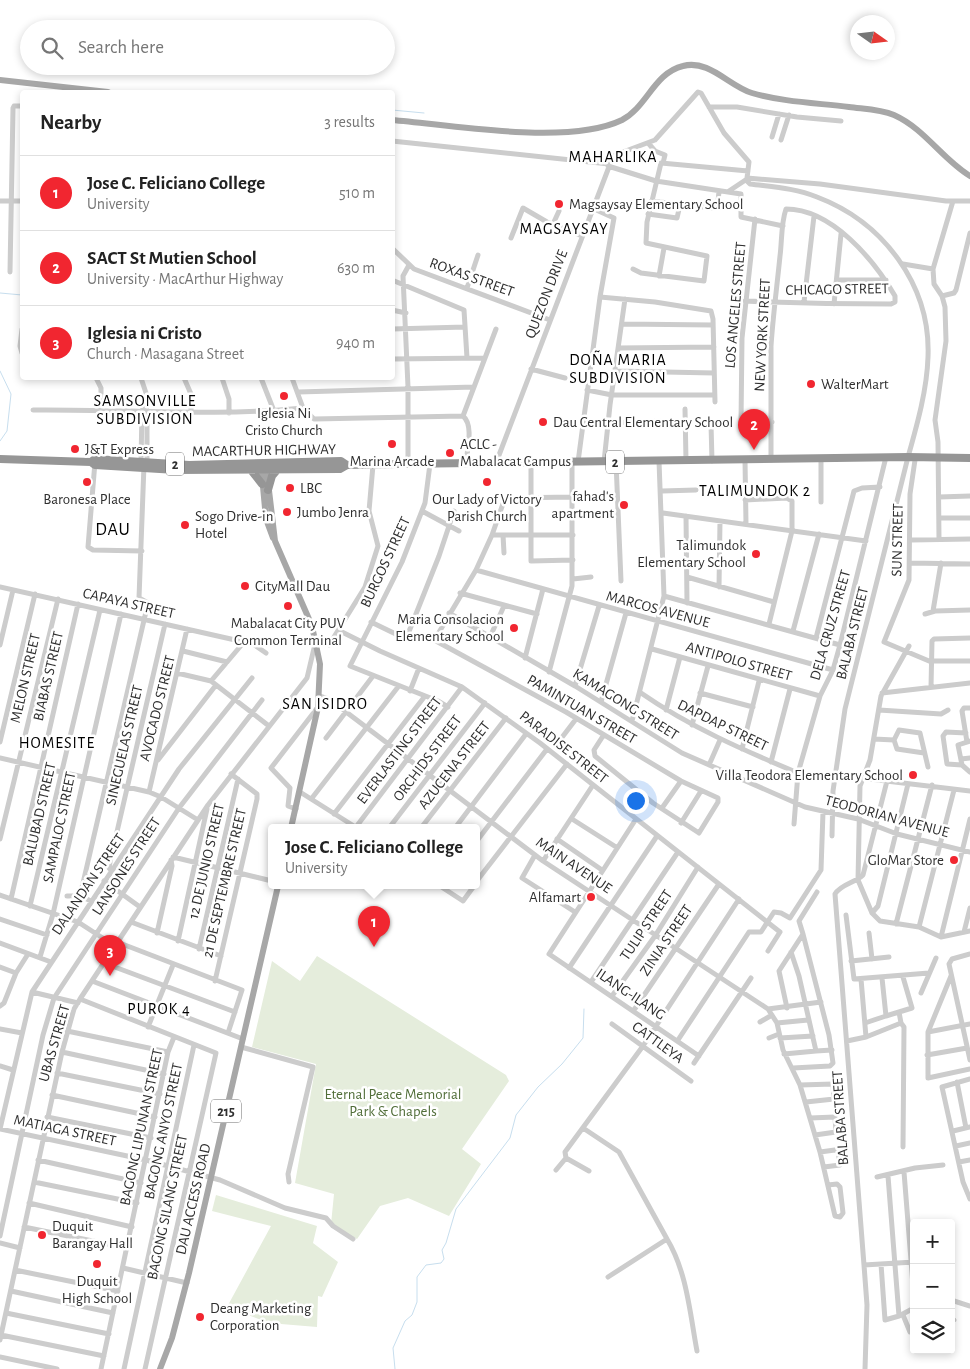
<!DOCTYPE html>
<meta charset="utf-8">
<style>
body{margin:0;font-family:"Alegreya Sans",sans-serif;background:#f6f6f6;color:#222}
.controls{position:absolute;right:15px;bottom:15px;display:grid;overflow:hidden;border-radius:5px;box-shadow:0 2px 8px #0003}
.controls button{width:45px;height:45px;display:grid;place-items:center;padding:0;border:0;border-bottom:1px solid #e0e0e0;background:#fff;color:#222;font:25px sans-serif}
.compass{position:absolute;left:850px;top:15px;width:45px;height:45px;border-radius:50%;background:#fff;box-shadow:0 2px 8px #0003;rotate:104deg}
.you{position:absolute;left:635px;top:800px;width:18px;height:18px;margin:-12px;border:4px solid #fff;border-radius:50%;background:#1a73e8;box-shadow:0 0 0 8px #1a73e833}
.badge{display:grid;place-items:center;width:32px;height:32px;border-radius:50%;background:#f12630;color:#fff;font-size:16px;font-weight:700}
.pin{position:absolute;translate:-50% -41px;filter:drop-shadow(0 1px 2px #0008)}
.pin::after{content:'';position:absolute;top:26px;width:18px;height:15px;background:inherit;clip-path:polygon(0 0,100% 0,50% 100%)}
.popup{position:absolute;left:268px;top:824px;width:212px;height:65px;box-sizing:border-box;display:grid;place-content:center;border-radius:5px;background:#fff;filter:drop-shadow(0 1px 4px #0005);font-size:16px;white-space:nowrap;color:#767676}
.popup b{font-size:19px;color:#222}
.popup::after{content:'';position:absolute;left:50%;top:100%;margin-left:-10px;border:10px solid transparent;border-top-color:#fff}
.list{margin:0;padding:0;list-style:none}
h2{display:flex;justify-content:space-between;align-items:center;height:65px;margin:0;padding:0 20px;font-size:21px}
h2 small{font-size:16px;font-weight:400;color:#767676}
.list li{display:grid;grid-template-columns:32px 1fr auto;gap:15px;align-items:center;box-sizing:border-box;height:75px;padding:0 20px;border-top:1px solid #e0e0e0}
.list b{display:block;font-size:19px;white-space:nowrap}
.list p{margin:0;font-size:16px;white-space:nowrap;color:#767676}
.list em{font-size:16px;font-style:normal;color:#767676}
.icon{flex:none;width:28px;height:28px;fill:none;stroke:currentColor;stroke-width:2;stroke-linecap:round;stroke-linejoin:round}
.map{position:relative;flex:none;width:970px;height:1369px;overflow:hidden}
.search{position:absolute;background:#fff;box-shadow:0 2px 8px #0003;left:20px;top:20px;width:375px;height:55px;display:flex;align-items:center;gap:12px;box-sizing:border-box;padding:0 18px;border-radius:28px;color:#767676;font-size:19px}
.panel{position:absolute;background:#fff;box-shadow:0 2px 8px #0003;left:20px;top:90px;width:375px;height:290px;border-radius:5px}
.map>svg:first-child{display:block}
.green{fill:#e5eddc}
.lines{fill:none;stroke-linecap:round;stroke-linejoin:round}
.stream{stroke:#c7deee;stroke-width:1}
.minor{stroke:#ccc;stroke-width:5}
.major{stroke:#a7a7a7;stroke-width:6}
.highway{stroke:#969696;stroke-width:8}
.poi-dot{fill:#f12630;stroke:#fff;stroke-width:2}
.labels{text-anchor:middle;stroke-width:5;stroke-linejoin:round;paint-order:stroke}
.shield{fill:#fff;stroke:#6d6d6d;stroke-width:1}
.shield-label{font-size:14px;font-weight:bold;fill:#2f2f2f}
.poi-label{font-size:15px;fill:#2f2f2f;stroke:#fff;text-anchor:start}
.street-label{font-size:15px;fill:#2f2f2f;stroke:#fff}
.park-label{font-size:15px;fill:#516e39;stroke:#fff}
.neighbourhood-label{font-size:16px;letter-spacing:1px;fill:#000;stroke:#fff}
.quarter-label{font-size:18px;letter-spacing:1px;fill:#000;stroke:#fff}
</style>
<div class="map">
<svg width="970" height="1369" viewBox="0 0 970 1369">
<rect width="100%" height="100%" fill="#fff"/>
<path class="green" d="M317 956 506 1075 509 1081 462 1149 481 1164 449 1216 408 1198 380 1206 357 1239 331 1224 334 1194 295 1183 316 1064 252 1047 272 961 300 981Z
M216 1195 317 1226 313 1243 338 1262 322 1297 318 1296 317 1327 269 1323 227 1307 271 1226 212 1211Z"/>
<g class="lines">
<path class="stream" d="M392 110 424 113
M0 293 22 295
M0 371 11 394 7 431 0 441
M395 1369 393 1348 405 1321 412 1315 417 1302V1277L426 1265 441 1263 444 1259 442 1250 446 1243 456 1209 510 1138 516 1115 538 1087 562 1064 583 1038 584 1009"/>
<path class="minor" d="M709 107H737L797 117 841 121
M772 137 779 114
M781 140 789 115
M392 141 609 164
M649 144 655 151 665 155 663 163
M608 166 656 181 741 194V217L783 226
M746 180 750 184C773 187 795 188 817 197 883 222 931 285 928 357 927 390 917 425 908 457
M729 191 747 179
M0 201H22
M651 201 713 208 718 202 719 191
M648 214 677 218 680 205
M755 219 742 338 741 422H772
M553 224 559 211
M511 238 523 208 547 222 582 236
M392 248 414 269 550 320
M903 264 933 269
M633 269 641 273 704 281 707 256 646 243 647 222 661 163 748 171
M10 272 13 108 14 106H22
M659 276 664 248
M392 280 464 310 467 358
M837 280H886
M467 288 478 255
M942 296 954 293 956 290 970 233
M600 297 655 302 711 311 713 319 715 402
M745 301C794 303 842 304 891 304L895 302V296C874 260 832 209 786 209 781 223 782 241 780 256 777 286 773 316 771 346V460
M804 302 814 216
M834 304 841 234
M392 310 406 313
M622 324 713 325
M22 329 20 346 22 353
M392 329 465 327
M618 348 714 347
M392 359 485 358
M531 369 565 378
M615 371 714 373
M96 378 101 388V410
M141 378 146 393 145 410
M184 378 191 394V411
M222 378 229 399V413
M261 378 274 411
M292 378 303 408 314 419 463 416C474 425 467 450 466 463
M587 390 612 395H714
M298 392 474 387
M685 409 686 461
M33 410C123 409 214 417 303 408
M463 416 496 329
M609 423 667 421
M745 460 746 524
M915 460 910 494 909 580 884 642 929 661H970
M712 461 711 424 728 423
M95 462 88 547 93 550 142 551
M141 462 142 410
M147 462V410
M578 462 600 297 614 218 592 208
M604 462 610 405 625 299
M616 462 621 581
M496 463 612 159 615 155 655 140 698 92 701 93 724 133 749 162 747 178 820 184 946 201H970
M531 463V561L573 560
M408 464V387L403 276 409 265
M430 464 425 503 402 562 350 666 438 701 448 707
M662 491 696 490
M572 497 505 498 492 535 476 570 435 639 436 641 566 712 681 781 718 798V802L699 833 653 803 595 756 594 750 603 736
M939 497 970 496
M745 500 787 498 792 501V531L769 624
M821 502V459
M422 511 459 531
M663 513 866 541
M686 516 687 603
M939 518H970
M492 535H573
M503 535 504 553
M939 539 938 442 935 420 946 341 945 307 942 296 934 284 933 269 953 201
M911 540 970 539
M910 563 970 564
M476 570 833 670
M687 577 774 602
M573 579 591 577
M0 587 253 644 266 653
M719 587 720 521
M460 593 537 614
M664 596 840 645
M933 611 941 563
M449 613 575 686 682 753 805 807 858 819 897 834 970 852
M925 614 935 611 970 610
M371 622 406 639 439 556 454 511
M338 630 380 651 462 687 540 743 780 932 768 951
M793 631 819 534
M490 637 504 606
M816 638 854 491 862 488 880 487
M0 645 13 590
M329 645 365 587 378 546 369 511 373 465
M909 646 881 696 870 760 860 786 858 880 872 913 880 921 919 927 941 937 970 931
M652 649 820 696
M183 651 227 662
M525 658 543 589
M549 672 572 586V462
M177 673 211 681 269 726
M211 681 244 642
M575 686 599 606
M931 687 932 641 934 639 970 638
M410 691 419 668
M641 693C690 727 743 750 798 773
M700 693 753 707
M882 693 970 683
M320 696 329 699 543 861 768 1009 777 1023 783 1050 800 1085
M601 702 626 613
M666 710 680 657
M879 710 941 714 948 710
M632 721 664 596 659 461
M692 725 708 666
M326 738 373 676
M874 739 894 740 897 749 924 753
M560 740 576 719
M894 740 899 730 920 733 928 767
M970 741 958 745 962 765 970 772
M0 742 35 594
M967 742 962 711 964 708H970
M742 749 759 681
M0 758 149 792 161 797 198 820
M961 759 970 758
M158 760 216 685
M771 762 790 689
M709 765 720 740
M962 765 947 764 943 736 946 732 966 733
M861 778 970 791
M149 792 187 629
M300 792 357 828
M312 798 398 687
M662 808 681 781
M296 809 288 806 290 788 271 768 318 707
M334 814 425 696
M572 819 616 847
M636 819 549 954 699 1056
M681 823 701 791
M794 824 798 773 820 696 833 670 840 645 885 461
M356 827 462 687
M389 828 485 703
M421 828 506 718
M455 828 526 734
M832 836 833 791 845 709 907 461
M0 839 58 599
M557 839 602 870
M476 842 547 749
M535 855 522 878 575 912
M173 857 272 881
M543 861 593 785
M112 871 109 868 110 862 165 624
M104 881 140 907
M476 882 567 764
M440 886 463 901 474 886
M0 895 78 922 115 946
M67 896H80L91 901
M80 896 148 603 139 598 144 465
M11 899 78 604
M30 906 100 610
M872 913 878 906 908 784
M846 915 854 979 929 973
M0 919 47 935
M131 922 221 956
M896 924 932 785
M919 927 954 790
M964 932 970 908
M157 933 172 866 171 860
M869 933 872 959
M803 934 799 921 817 892
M941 937 970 819
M178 941 207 809
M117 942 242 990 228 1033
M0 943 51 962
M199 949 238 779
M791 952 799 976 816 1051 832 1050
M970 954 952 959 949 964 970 1060
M40 957 53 914 121 614
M851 961 889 957
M104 963 235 1012
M0 967 16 973
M569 968 657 836
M951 976 928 1032V1078L970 1069
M882 978 886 1016 899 1012 901 1023
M861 979 866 1037
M92 981 243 1039
M215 981 257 799V794L231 774
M591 982 678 852
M32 992 78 1003
M921 993 936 958
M612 996 655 936 698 867
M80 999 216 1053 145 1369
M0 1006 4 1003 16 973 28 954
M787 1008 779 971 803 934 829 1035 833 1063 830 1066 793 1068
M768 1009 821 1002
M634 1010 719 884
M899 1012 912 1008 903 977
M760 1022 772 1015
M777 1023 808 1020
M865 1023 886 1016
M612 1024 691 1081
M148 1027 173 965
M0 1029 22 1033
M67 1031 168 1052
M928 1032 970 1024
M769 1038 779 1034
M780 1038 813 1036
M678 1040 749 932H761L774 912 781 913 790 918 821 870 823 812
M847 1041 866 1037 901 1023 904 1027 903 1147
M241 1047 313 1067 288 1174 289 1182
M62 1052 164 1074
M784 1054 816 1051
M927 1055 967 1048
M694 1063 751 978
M0 1066 13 1070
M57 1073 160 1094
M970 1079 942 1087 963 1182 970 1199
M957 1082 966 1128
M52 1095 155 1117
M806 1102 834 1099 833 1084 800 1085 820 1152 835 1216 840 1217 843 1213 840 1187 837 1184 828 1185
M47 1117 151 1138
M810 1118 835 1117 836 1132 815 1135
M583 1128 619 1152 667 1239 608 1277
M0 1129 32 992 179 769 252 678
M0 1129 146 1160 220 1180 285 1208 326 1218 333 1226 353 1239
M953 1131 970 1127
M956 1146 970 1143
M820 1152 835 1150 838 1151 840 1165 824 1167
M566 1158 589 1171
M38 1160 141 1183
M959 1162 970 1160
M556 1170 566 1158 565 1152 643 1046 739 899
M904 1172 914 1298
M888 1176 899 1316
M877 1177 915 1168 943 1165
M34 1182 137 1203
M29 1203 132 1227
M24 1227 127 1248
M0 1236 43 1035 54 998 179 808 262 700
M667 1239C687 1272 690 1314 697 1351
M0 1243 20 1248
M881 1264 885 1320 899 1316 914 1308
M864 1265 914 1262
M123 1268 187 1283
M15 1270 118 1291
M11 1291 113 1313
M951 1300 970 1306
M6 1313 109 1334
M903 1315 910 1332 914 1331
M951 1321 954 1320
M1 1335 104 1356
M0 1340 62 1052 74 1009 80 999 208 805 307 678 315 644
M0 1357 57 1369
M101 1369 168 1052 174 1037
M124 1369 194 1045
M865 1369 867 1305 864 1265 835 894C841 884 855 883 863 875L887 781"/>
<path class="major" d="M0 80 108 92
M392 120C453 125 568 146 622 120 647 107 654 73 683 66 709 59 729 86 752 93 783 102 817 103 849 107 864 109 880 109 894 115 925 129 942 159 970 176
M261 465 266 519 273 538
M266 465 275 541 312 626 320 664 318 707 291 828
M160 1369 172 1338 189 1273 278 886"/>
<path class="highway" d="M0 459 91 462 95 465 176 470 340 469 347 465 397 464 908 457 970 458
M91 462 95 459 189 465 341 461 347 465
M251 470 262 484
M268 490 272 476 278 469"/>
</g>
<g class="poi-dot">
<circle cx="559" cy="204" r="5"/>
<circle cx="811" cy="384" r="5"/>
<circle cx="284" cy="396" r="5"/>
<circle cx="543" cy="422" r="5"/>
<circle cx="392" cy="444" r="5"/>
<circle cx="75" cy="449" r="5"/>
<circle cx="450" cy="453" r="5"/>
<circle cx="87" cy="482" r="5"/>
<circle cx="487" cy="482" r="5"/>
<circle cx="290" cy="488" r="5"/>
<circle cx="624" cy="505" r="5"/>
<circle cx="287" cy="512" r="5"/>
<circle cx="185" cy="525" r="5"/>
<circle cx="756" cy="554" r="5"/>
<circle cx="245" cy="586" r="5"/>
<circle cx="288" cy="606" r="5"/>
<circle cx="514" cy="628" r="5"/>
<circle cx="913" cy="775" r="5"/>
<circle cx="954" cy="860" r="5"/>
<circle cx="591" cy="897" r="5"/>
<circle cx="42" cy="1235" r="5"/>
<circle cx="97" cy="1264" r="5"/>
<circle cx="200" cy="1317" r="5"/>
</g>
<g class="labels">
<g class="shield">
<rect x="606" y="450.5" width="18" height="23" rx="4"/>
<rect x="166" y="452.5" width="18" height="23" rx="4"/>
<rect x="211" y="1099.5" width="30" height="23" rx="4"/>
</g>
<g class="shield-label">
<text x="615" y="467">2</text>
<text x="175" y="469">2</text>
<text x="226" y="1116">215</text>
</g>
<g class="poi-label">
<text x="569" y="209">Magsaysay Elementary School</text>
<text x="821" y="389">WalterMart</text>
<text x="284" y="418" text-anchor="middle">Iglesia Ni<tspan x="284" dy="17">Cristo Church</tspan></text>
<text x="553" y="427">Dau Central Elementary School</text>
<text x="460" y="449">ACLC -<tspan x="460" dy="17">Mabalacat Campus</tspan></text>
<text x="85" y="454">J&amp;T Express</text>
<text x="392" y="466" text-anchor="middle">Marina Arcade</text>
<text x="300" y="493">LBC</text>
<text x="614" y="501" text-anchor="end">fahad's<tspan x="614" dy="17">apartment</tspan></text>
<text x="87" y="504" text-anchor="middle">Baronesa Place</text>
<text x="487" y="504" text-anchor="middle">Our Lady of Victory<tspan x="487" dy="17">Parish Church</tspan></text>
<text x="297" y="517">Jumbo Jenra</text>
<text x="195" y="521">Sogo Drive-in<tspan x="195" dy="17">Hotel</tspan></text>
<text x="746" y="550" text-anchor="end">Talimundok<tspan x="746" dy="17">Elementary School</tspan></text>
<text x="255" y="591">CityMall Dau</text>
<text x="504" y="624" text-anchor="end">Maria Consolacion<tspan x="504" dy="17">Elementary School</tspan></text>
<text x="288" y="628" text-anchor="middle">Mabalacat City PUV<tspan x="288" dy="17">Common Terminal</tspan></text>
<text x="903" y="780" text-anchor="end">Villa Teodora Elementary School</text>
<text x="944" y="865" text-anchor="end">GloMar Store</text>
<text x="581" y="902" text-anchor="end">Alfamart</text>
<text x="52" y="1231">Duquit<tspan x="52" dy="17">Barangay Hall</tspan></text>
<text x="97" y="1286" text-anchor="middle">Duquit<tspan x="97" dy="17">High School</tspan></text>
<text x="210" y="1313">Deang Marketing<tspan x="210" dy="17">Corporation</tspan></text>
</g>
<g class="street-label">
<text transform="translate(472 277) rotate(20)" y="5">ROXAS STREET</text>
<text transform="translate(837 289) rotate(-1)" y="5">CHICAGO STREET</text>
<text transform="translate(546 294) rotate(-69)" y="5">QUEZON DRIVE</text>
<text transform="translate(735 305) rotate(-85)" y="5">LOS ANGELES STREET</text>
<text transform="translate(762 335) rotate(-87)" y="5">NEW YORK STREET</text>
<text transform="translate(264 450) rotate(-1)" y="5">MACARTHUR HIGHWAY</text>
<text transform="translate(897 540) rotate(-89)" y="5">SUN STREET</text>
<text transform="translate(385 562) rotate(-65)" y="5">BURGOS STREET</text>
<text transform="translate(129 603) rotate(13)" y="5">CAPAYA STREET</text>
<text transform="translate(658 609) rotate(15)" y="5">MARCOS AVENUE</text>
<text transform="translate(830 625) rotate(-74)" y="5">DELA CRUZ STREET</text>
<text transform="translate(852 633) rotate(-76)" y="5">BALABA STREET</text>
<text transform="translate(739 661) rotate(16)" y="5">ANTIPOLO STREET</text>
<text transform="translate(48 676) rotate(-77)" y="5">BIABAS STREET</text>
<text transform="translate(25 678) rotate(-77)" y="5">MELON STREET</text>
<text transform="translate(626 704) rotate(32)" y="5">KAMAGONG STREET</text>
<text transform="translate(157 708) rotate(-76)" y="5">AVOCADO STREET</text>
<text transform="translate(582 709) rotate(30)" y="5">PAMINTUAN STREET</text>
<text transform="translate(723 725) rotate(26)" y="5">DAPDAP STREET</text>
<text transform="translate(124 745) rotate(-77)" y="5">SINEGUELAS STREET</text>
<text transform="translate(564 747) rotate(38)" y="5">PARADISE STREET</text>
<text transform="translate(399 750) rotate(-53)" y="5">EVERLASTING STREET</text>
<text transform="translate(427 758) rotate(-53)" y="5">ORCHIDS STREET</text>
<text transform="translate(454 765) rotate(-52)" y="5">AZUCENA STREET</text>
<text transform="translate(39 814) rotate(-77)" y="5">BALUBAD STREET</text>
<text transform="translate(887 816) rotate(15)" y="5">TEODORIAN AVENUE</text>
<text transform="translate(59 827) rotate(-78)" y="5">SAMPALOC STREET</text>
<text transform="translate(206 861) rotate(-77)" y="5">12 DE JUNIO STREET</text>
<text transform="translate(574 865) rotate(34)" y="5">MAIN AVENUE</text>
<text transform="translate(126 866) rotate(-57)" y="5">LANSONES STREET</text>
<text transform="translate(224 883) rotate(-77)" y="5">21 DE SEPTEMBRE STREET</text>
<text transform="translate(88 884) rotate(-56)" y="5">DALANDAN STREET</text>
<text transform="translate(646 925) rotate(-56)" y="5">TULIP STREET</text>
<text transform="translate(666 940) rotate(-56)" y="5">ZINIA STREET</text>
<text transform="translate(631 994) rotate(34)" y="5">ILANG-ILANG</text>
<text transform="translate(658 1042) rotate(36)" y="5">CATTLEYA</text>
<text transform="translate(54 1043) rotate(-74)" y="5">UBAS STREET</text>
<text transform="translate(840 1118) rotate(-94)" y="5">BALABA STREET</text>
<text transform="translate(141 1127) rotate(-78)" y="5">BAGONG LIPUNAN STREET</text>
<text transform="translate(65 1130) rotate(12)" y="5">MATIAGA STREET</text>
<text transform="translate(163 1131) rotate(-78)" y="5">BAGONG ANYO STREET</text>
<text transform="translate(193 1199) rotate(-77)" y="5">DAU ACCESS ROAD</text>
<text transform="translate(167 1207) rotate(-78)" y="5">BAGONG SILANG STREET</text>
</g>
<g class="park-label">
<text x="393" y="1099">Eternal Peace Memorial<tspan x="393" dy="17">Park &amp; Chapels</tspan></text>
</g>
<g class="neighbourhood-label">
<text x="613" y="162">MAHARLIKA</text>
<text x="564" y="234">MAGSAYSAY</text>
<text x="618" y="365">DOÑA MARIA<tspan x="618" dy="18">SUBDIVISION</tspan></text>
<text x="145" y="406">SAMSONVILLE<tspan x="145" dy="18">SUBDIVISION</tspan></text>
<text x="755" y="496">TALIMUNDOK 2</text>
<text x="325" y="709">SAN ISIDRO</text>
<text x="57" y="748">HOMESITE</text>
<text x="159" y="1014">PUROK 4</text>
</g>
<g class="quarter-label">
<text x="113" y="535">DAU</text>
</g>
</g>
</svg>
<div class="controls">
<button>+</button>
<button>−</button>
<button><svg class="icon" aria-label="layers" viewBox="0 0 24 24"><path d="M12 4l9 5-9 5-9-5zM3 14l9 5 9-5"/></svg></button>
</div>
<svg class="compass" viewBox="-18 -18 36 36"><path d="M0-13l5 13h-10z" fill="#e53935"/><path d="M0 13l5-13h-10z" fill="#767676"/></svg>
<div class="you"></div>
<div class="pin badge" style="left:374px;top:947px">1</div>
<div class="popup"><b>Jose C. Feliciano College</b>University</div>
<div class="pin badge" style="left:754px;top:450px">2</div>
<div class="pin badge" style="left:110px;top:976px">3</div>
<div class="search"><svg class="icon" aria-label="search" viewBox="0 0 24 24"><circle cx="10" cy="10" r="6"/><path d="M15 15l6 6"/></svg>Search here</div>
<section class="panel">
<h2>Nearby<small>3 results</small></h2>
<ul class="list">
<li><span class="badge">1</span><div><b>Jose C. Feliciano College</b><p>University</p></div><em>510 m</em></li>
<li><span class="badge">2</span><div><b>SACT St Mutien School</b><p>University · MacArthur Highway</p></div><em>630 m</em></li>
<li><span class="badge">3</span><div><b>Iglesia ni Cristo</b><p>Church · Masagana Street</p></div><em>940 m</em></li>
</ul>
</section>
</div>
